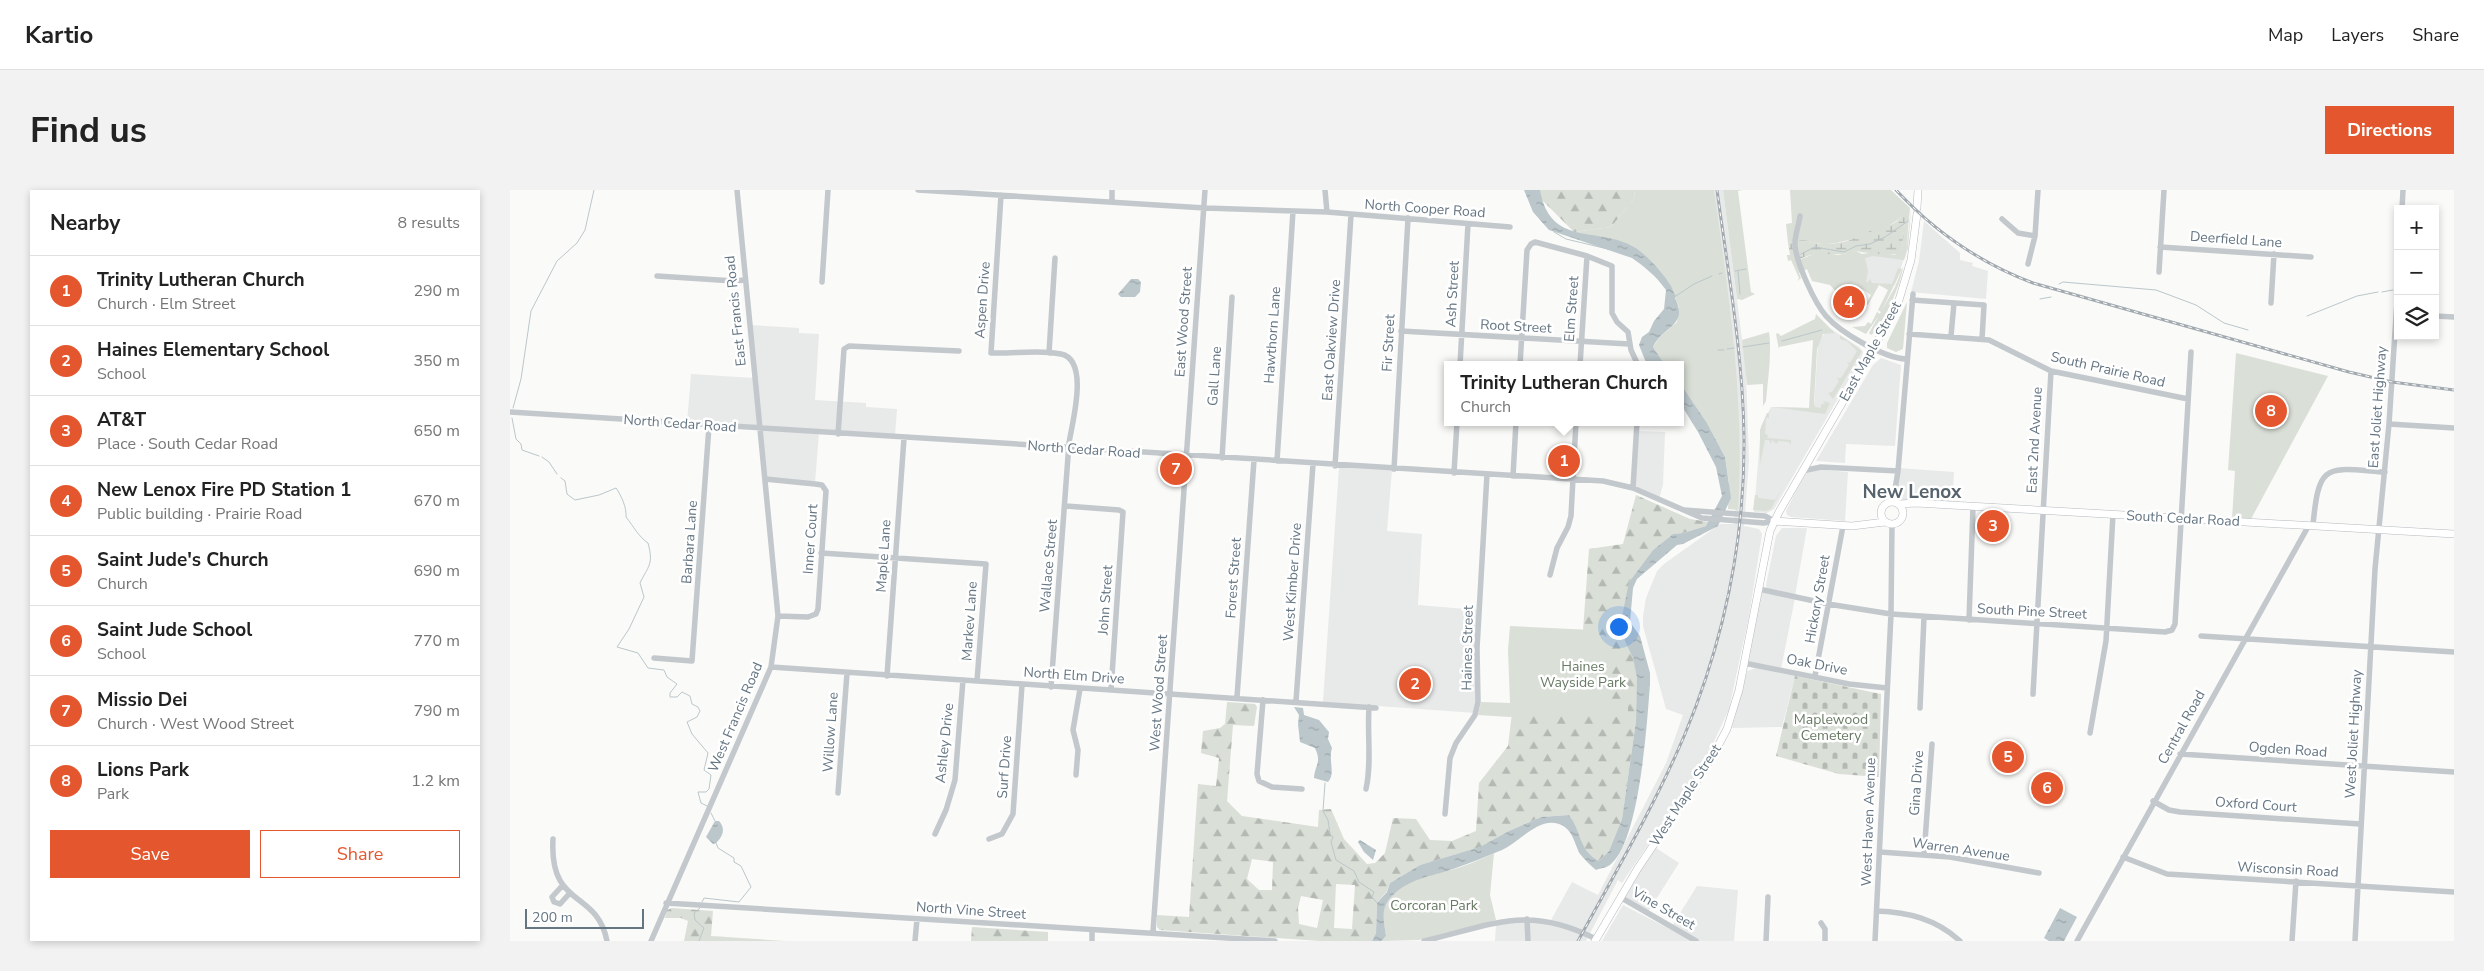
<!DOCTYPE html>
<meta charset="utf-8">
<style>
body{margin:0;font-family:"Nunito Sans",sans-serif;background:#f2f2f2;color:#222}
.controls{position:absolute;right:15px;top:15px;display:grid;overflow:hidden;border-radius:0px;box-shadow:0 2px 8px #0003}
.controls button{width:45px;height:45px;display:grid;place-items:center;padding:0;border:0;border-bottom:1px solid #e0e0e0;background:#fff;color:#222;font:25px sans-serif}
.scale{position:absolute;left:15px;bottom:12px;width:119px;box-sizing:border-box;padding-left:5px;border:2px solid #657683;border-top:0;font-size:14px;line-height:18px;white-space:nowrap;color:#657683;-webkit-text-stroke:4px #fff;paint-order:stroke}
.you{position:absolute;left:1108px;top:436px;width:18px;height:18px;margin:-12px;border:4px solid #fff;border-radius:50%;background:#1a73e8;box-shadow:0 0 0 8px #1a73e833}
.badge{display:grid;place-items:center;width:32px;height:32px;border-radius:50%;background:#e4572e;color:#fff;font-size:16px;font-weight:700}
.pin{position:absolute;translate:-50% -50%;border:2px solid #fff;box-shadow:0 1px 5px #0006}
.popup{position:absolute;left:934px;top:171px;width:240px;height:65px;box-sizing:border-box;display:grid;place-content:center;border-radius:0px;background:#fff;filter:drop-shadow(0 1px 4px #0005);font-size:16px;white-space:nowrap;color:#767676}
.popup b{font-size:19px;color:#222}
.popup::after{content:'';position:absolute;left:50%;top:100%;margin-left:-10px;border:10px solid transparent;border-top-color:#fff}
.list{margin:0;padding:0;list-style:none}
h2{display:flex;justify-content:space-between;align-items:center;height:65px;margin:0;padding:0 20px;font-size:21px}
h2 small{font-size:16px;font-weight:400;color:#767676}
.list li{display:grid;grid-template-columns:32px 1fr auto;gap:15px;align-items:center;box-sizing:border-box;height:70px;padding:0 20px;border-top:1px solid #e0e0e0}
.list b{display:block;font-size:19px;white-space:nowrap}
.list p{margin:0;font-size:16px;white-space:nowrap;color:#767676}
.list em{font-size:16px;font-style:normal;color:#767676}
.actions{display:flex;gap:10px;padding:15px 20px}
.actions a{flex:1;padding:11px 0;border:1px solid #e4572e;border-radius:0px;text-align:center;font-size:18px;color:#e4572e}
.actions .main{background:#e4572e;color:#fff}
.icon{flex:none;width:28px;height:28px;fill:none;stroke:currentColor;stroke-width:2;stroke-linecap:round;stroke-linejoin:round}
.map{position:relative;flex:none;width:1944px;height:751px;overflow:hidden;border-radius:0px}
header{display:flex;align-items:center;gap:30px;box-sizing:border-box;height:70px;padding:0 25px;background:#fff;border-bottom:1px solid #e0e0e0}
header strong{font-size:24px}
nav{display:flex;gap:28px;margin-inline-start:auto;font-size:18px}
.intro{display:flex;align-items:center;justify-content:space-between;box-sizing:border-box;height:120px;padding:0 30px}
h1{margin:0;font-size:35px}
.button{padding:12px 22px;border-radius:0px;background:#e4572e;color:#fff;font-size:18px;font-weight:700}
main{display:flex;gap:30px;padding:0 30px}
aside{flex:1;background:#fff;border-radius:0px;box-shadow:0 2px 8px #0003}
.map>svg:first-child{display:block}
.built{fill:#e8e9e9}
.green{fill:#dadfd7}
.forest{fill:url(#forest-firs);fill-rule:evenodd}
.wetland{fill:url(#wetland-marsh)}
.cemetery{fill:url(#cemetery-stones)}
.water{fill:url(#water-ripples)}
.lines{fill:none;stroke-linecap:round;stroke-linejoin:round}
.stream{stroke:#bbc7cb;stroke-width:1}
.major-casing{stroke:#b5babe;stroke-width:8}
.minor{stroke:#c3c8cc;stroke-width:5.5}
.major{stroke:#fff;stroke-width:7}
.rail-casing{stroke:#a2aab0;stroke-width:3}
.rail{stroke:#fff;stroke-width:1;stroke-dasharray:4;stroke-linecap:butt}
.labels{text-anchor:middle;stroke-width:5;stroke-linejoin:round;paint-order:stroke}
.street-label{font-size:14px;fill:#657683;stroke:#fff}
.park-label{font-size:14px;fill:#687a64;stroke:#fff}
.district-label{font-size:19px;font-weight:bold;fill:#57646e;stroke:#fff}
</style>
<header>
<strong>Kartio</strong>
<nav><a>Map</a><a>Layers</a><a>Share</a></nav>
</header>
<div class="intro"><h1>Find us</h1><a class="button">Directions</a></div>
<main>
<aside>
<h2>Nearby<small>8 results</small></h2>
<ul class="list">
<li><span class="badge">1</span><div><b>Trinity Lutheran Church</b><p>Church · Elm Street</p></div><em>290 m</em></li>
<li><span class="badge">2</span><div><b>Haines Elementary School</b><p>School</p></div><em>350 m</em></li>
<li><span class="badge">3</span><div><b>AT&amp;T</b><p>Place · South Cedar Road</p></div><em>650 m</em></li>
<li><span class="badge">4</span><div><b>New Lenox Fire PD Station 1</b><p>Public building · Prairie Road</p></div><em>670 m</em></li>
<li><span class="badge">5</span><div><b>Saint Jude's Church</b><p>Church</p></div><em>690 m</em></li>
<li><span class="badge">6</span><div><b>Saint Jude School</b><p>School</p></div><em>770 m</em></li>
<li><span class="badge">7</span><div><b>Missio Dei</b><p>Church · West Wood Street</p></div><em>790 m</em></li>
<li><span class="badge">8</span><div><b>Lions Park</b><p>Park</p></div><em>1.2 km</em></li>
</ul>
<div class="actions"><a class="main">Save</a><a>Share</a></div>
</aside>
<div class="map">
<svg width="1944" height="751" viewBox="0 0 1944 751">
<defs>
<pattern id="forest-firs" width="22" height="20" patternUnits="userSpaceOnUse" patternTransform="scale(1.25)"><rect width="22" height="20" fill="#dadfd7"/><path d="M5 1l3.5 6h-7zM16 11l3.5 6h-7z" fill="#b4b9b4"/></pattern>
<pattern id="wetland-marsh" width="20" height="14" patternUnits="userSpaceOnUse" patternTransform="scale(1.25)"><rect width="20" height="14" fill="#dadfd7"/><path d="M1 5h8M5 5V1M11 12h8M15 12V8" fill="none" stroke="#b4b9b4"/></pattern>
<pattern id="cemetery-stones" width="16" height="16" patternUnits="userSpaceOnUse" patternTransform="scale(1.25)"><rect width="16" height="16" fill="#dadfd7"/><path d="M2 7V4a2 2 0 0 1 4 0v3zM10 15v-3a2 2 0 0 1 4 0v3z" fill="#b4b9b4"/></pattern>
<pattern id="water-ripples" width="26" height="14" patternUnits="userSpaceOnUse" patternTransform="scale(1.25)"><rect width="26" height="14" fill="#bbc7cb"/><path d="M2 4q2-2 4 0t4 0M15 11q2-2 4 0t4 0" fill="none" stroke="#9ca6aa"/></pattern>
</defs>
<rect width="100%" height="100%" fill="#fafaf8"/>
<path class="built" d="M1204 0H1213L1236 180 1239 271 1234 336 1249 339 1252 344 1239 426 1219 519 1195 571 1112 693 1108 690 1076 751H985L986 734 1018 730 1069 739 1041 730 1062 692 1088 705 1156 573 1173 525 1156 519 1133 436V426L1136 408 1147 381 1154 374 1210 334H1224L1225 319Z
M1414 31 1450 63V70L1463 73 1462 76 1478 81 1476 109 1401 102 1409 71Z
M1354 64 1395 66 1385 95 1353 93Z
M240 135 289 138V143L309 144 305 210 356 213V217L387 219 385 246 309 242 305 293 256 289Z
M1319 138 1349 157 1353 162 1352 167 1264 319 1257 323 1244 322 1251 236 1261 217 1304 218 1308 152Z
M1371 168 1391 175 1385 256 1336 254 1335 273 1306 271 1363 175Z
M181 184 244 188 249 237 177 233Z
M1127 241 1155 242 1153 295 1149 309 1124 298Z
M829 277 882 280 877 341 912 344 908 415 968 420 967 513 965 523 813 512Z
M1389 278 1444 282 1442 315 1387 311Z
M1303 279 1338 282 1335 331 1281 327 1277 325 1276 321 1285 303 1297 282Z
M1272 338H1297L1285 406 1257 399 1256 395 1266 346Z
M1249 400 1285 408 1271 479 1235 473Z
M1246 478 1285 486 1272 537 1222 538 1237 481Z
M1143 656 1169 673 1138 722 1112 706Z
M1187 696 1228 700 1224 751H1188L1162 736Z
M1113 715 1183 751H1092Z"/>
<path class="green" d="M1125 0H1204C1219 107 1235 211 1228 320L1218 319 1219 293 1215 267 1197 233 1170 193V175H1155L1143 157 1149 148 1167 132 1169 117 1162 99 1137 69 1124 57 1064 42 1101 37 1124 9Z
M1213 0H1232L1228 1 1241 102 1245 104 1232 110 1227 109Z
M1280 0H1381L1400 18 1396 61 1401 19 1398 58 1394 70 1363 66 1355 68 1358 81 1356 92H1358L1360 89 1362 93 1382 94 1388 78 1392 79 1371 122 1368 120 1378 100 1369 95 1358 115 1356 114 1361 105 1352 99 1349 103C1341 99 1336 100 1330 106L1320 95 1302 91 1297 79 1289 83 1291 88 1287 91 1289 88 1281 70 1278 71 1277 65H1280L1288 70 1310 62 1328 65 1346 61 1352 64 1366 62 1385 65 1392 59 1395 27H1391C1379 40 1330 55 1312 54 1294 53 1300 47 1278 53L1276 34 1282 33Z
M1393 77C1392 91 1372 139 1361 145L1359 143 1385 97Z
M1397 112 1393 159 1386 162 1377 158V153Z
M1367 122 1370 124 1356 144 1342 137 1355 136 1358 132 1361 134Z
M1306 124 1325 143 1313 144 1307 159 1304 213 1305 217 1311 218V214H1315L1313 211 1320 213 1315 224 1262 217 1299 218 1303 150 1269 157V160L1266 144 1268 143 1271 146 1305 129Z
M1259 142C1262 163 1258 188 1256 211L1253 216V194L1237 195 1232 150Z
M1330 145 1352 161 1323 209 1318 203 1322 202 1329 191 1327 188H1331L1339 175 1337 172 1340 173 1347 161 1337 151 1330 149Z
M1726 163 1818 186 1741 329H1722L1725 281 1718 280Z
M1257 223H1259V228H1256L1255 244 1258 245 1257 248 1281 250V255L1279 252 1268 251 1267 254 1262 250 1261 254 1259 250H1255L1250 274V240Z
M1273 296 1261 319 1256 321 1243 320 1245 305H1248V308L1265 310Z
M1000 436 1103 441 1123 468 1127 488 1126 531 1011 525 1000 527 968 525 971 512 1000 513 998 460Z
M984 663 980 705 986 730 909 750 871 751 876 746C875 735 871 726 875 716 886 690 917 686 941 680 955 676 970 670 984 663Z"/>
<path class="forest" d="M1025 0H1125L1124 9 1101 37 1064 42 1025 3Z
M1126 305 1180 329 1199 332 1196 336 1173 343 1163 344 1143 360 1119 392 1115 448 1123 468 1127 488 1126 531 1112 629 1099 661 1089 671C1069 661 1071 641 1059 625L1031 627 999 641 971 657 910 675 880 693 877 701 867 713 866 743 862 751H810L650 740 647 737V725L679 727 688 594 706 596 709 568 691 563 693 541 710 538 715 534 717 512 745 514 747 517 744 536 723 535 717 611 732 626 808 637 809 620 821 619 834 649 857 674 865 673 875 663 883 628 906 629 920 650 942 651 966 641 969 593 998 556 1002 523 1118 527V516L1103 515 1099 497H1082L1081 484 1094 477 1100 463 1095 445 1073 444V440L1079 359 1113 354ZM742 669 763 672 762 700H749L737 689ZM826 694 845 695 842 739 824 738ZM791 706 813 710 807 738 789 734 788 718Z
M162 718 203 721 201 746 275 751H174L178 731 171 728H155L157 720Z
M462 737 538 742V751H461Z"/>
<path class="wetland" d="M1391 27H1395V31L1392 59 1388 64C1378 65 1353 63 1346 61 1327 69 1309 58 1288 70H1284L1280 65 1278 53C1301 46 1294 53 1312 54 1333 55 1350 47 1367 37 1377 32 1380 40 1391 27Z"/>
<path class="cemetery" d="M1285 486 1371 504 1369 587 1329 584 1266 566Z"/>
<path class="water" d="M1014 0H1030C1040 58 1089 36 1124 57 1137 65 1153 83 1161 96 1163 100 1163 102 1166 106L1165 108C1179 136 1153 136 1143 157L1155 175H1137L1129 155 1132 147 1139 142 1144 131 1154 119 1156 100C1146 86 1135 77 1122 68L1039 40 1023 22Z
M621 89H628L631 92 630 102 625 107H611L608 104Z
M1170 193 1197 233 1215 267 1221 308 1208 336 1173 354 1167 355 1127 389 1123 398 1120 432 1130 446 1140 483V494C1137 533 1130 649 1101 674 1097 678 1091 678 1086 680 1080 675 1075 670 1070 664 1064 653 1063 639 1049 634 1028 627 1010 652 992 660 975 667 960 673 943 679 920 687 899 688 881 707 870 719 874 731 876 746L871 751H862L866 743 867 713 877 702 880 693 910 675 970 657 999 641 1031 627 1059 625C1071 640 1069 661 1089 671L1099 661 1112 629 1126 531 1127 488 1123 468 1115 451 1112 427 1119 392 1143 360 1163 344 1173 343 1196 336 1212 306 1206 277 1188 242 1170 213Z
M784 517 793 518 794 525 809 530 819 542 818 549 822 558C818 570 826 584 818 592L804 588C805 574 812 573 805 558L790 552 788 534 789 525Z
M205 631H209C216 639 213 646 206 653L203 654 196 647Z
M850 650 866 660 863 670 854 662 848 652Z
M1550 718 1567 727 1554 751H1539L1534 748Z"/>
<g class="lines">
<path class="stream" d="M1044 42 1056 49 1106 61
M1291 64 1305 57 1334 62 1346 56 1360 54 1375 47 1398 31
M1225 81 1236 79
M1228 81 1230 104
M1209 84 1212 83
M1549 94 1553 92 1646 100 1686 115 1714 133 1738 140
M1872 102 1883 100
M1166 106 1184 94 1202 86
M1530 109 1541 107
M1797 126 1847 106 1868 102
M1272 151 1312 140
M1233 157 1259 153
M1217 159 1224 158
M1208 160H1214
M3 218 11 189 21 121 47 71 67 53 75 40 84 0
M2 228 6 249 11 254 12 260 29 266
M32 267 39 272 47 284
M51 288 55 291 57 304 65 310 89 305 106 298C111 305 117 318 116 327 124 337 128 346 138 353 144 375 138 376 130 393L134 407 119 439 107 457 128 463 138 478 154 480 157 487 167 494 160 503V507H167L172 502 180 506 182 514 188 517 190 521 187 527 177 532 182 544 198 563 194 580 201 585 199 599 196 602H188L191 613 197 616
M815 593 813 621 818 630 820 644 823 647 821 652 826 670 844 681 849 692 864 702 862 707 867 713
M201 623 205 631
M192 712 194 708 229 712 241 697 231 676 224 672V668L208 658 206 653
M189 751 194 738 185 730 184 723 190 718"/>
<defs>
<path id="major" d="M1407 18 1408 0
M1371 323a11 11 0 1 1 22 0a11 11 0 1 1-22 0Z
M1389 314 1406 313 1944 344
M1264 331 1342 336 1375 332
M1085 751 1128 678 1200 571 1217 539 1229 500 1260 341 1269 322 1364 158 1389 110 1401 70 1407 24"/>
</defs>
<use href="#major" class="major-casing"/>
<path class="minor" d="M408 0 695 18 817 22 1000 37
M815 0 817 22
M491 5 481 163C504 164 528 159 551 164 580 170 562 233 559 253L541 497
M602 11V0
M1892 19 1893 0
M1290 26C1289 35 1284 47 1285 56 1287 74 1304 112 1316 126 1331 143 1374 168 1396 169
M1492 29 1508 43 1525 46
M1650 57 1801 67
M1518 74 1525 46 1528 0
M1649 82 1654 0
M147 86 224 91 235 90
M312 92 318 0
M1402 110 1474 115 1472 149
M1761 113 1764 64
M1925 126 1944 127
M891 141 1119 154
M1399 144 1479 150 1541 181 1678 209
M1441 146 1444 113
M539 163 545 68
M950 175 958 34
M1010 175 1017 60 1021 54 1025 52 1077 66 1102 76V123L1107 132 1118 142 1121 160 1128 175
M1070 175 1077 66
M0 222 1093 291 1123 298 1192 328 1254 333 1264 331
M1879 234 1944 238
M328 244 334 159 339 156 449 161
M712 268 722 107
M767 271 783 21
M825 276 841 25
M884 279 898 28
M1292 281 1311 277 1388 281
M944 283 947 232
M1003 286 1006 232
M255 289 305 294 312 295 316 301 308 419 306 424 298 427 268 426
M1123 298 1127 232
M1383 312 1388 281 1403 104
M556 316 609 320 613 322 601 500
M1174 320 1255 326 1264 331
M1803 335C1809 271 1816 278 1875 282
M311 363 476 374 467 491
M1040 385 1047 358 1058 337 1061 326 1066 232
M1249 399 1318 414 1381 424 1655 442 1662 440 1665 434 1681 162
M1459 430 1463 317
M1691 446 1944 462
M144 468 182 471 199 236
M1234 473 1339 494 1377 498
M261 477 866 518
M377 486 394 248
M1305 486 1333 336
M1523 504 1541 181
M727 507 744 270
M753 510 747 584 749 591 762 597 792 599
M786 511 803 274
M1410 518 1414 427
M1580 543 1596 451 1603 324
M1670 564 1944 582
M566 585 568 560 563 540 570 499
M856 599C862 572 857 545 859 517
M328 603 337 483
M1643 611 1659 620 1670 622 1850 634
M935 624 940 568 946 553 965 525 968 512 967 458 977 284
M425 644 436 620 445 590 453 490
M43 649C39 719 87 699 97 751
M479 649 492 644 503 624 512 495
M1370 662 1440 667 1529 683
M1414 665 1422 554
M1613 667 1657 684 1944 702
M52 696 42 707 44 712 50 714 59 704
M1110 707 1186 751
M156 713 765 751
M1367 721C1398 722 1426 729 1450 751
M1017 729 1018 751
M1311 733 1315 739V751
M643 742 695 0
M141 751 261 477 268 426 227 0
M405 751 407 729
M582 751V740
M914 751C983 735 1017 714 1086 749
M1256 751 1258 707
M1365 751 1381 424 1382 334
M1567 751 1799 335
M1782 751 1786 691
M1845 751 1865 379 1879 234 1888 96"/>
<use href="#major" class="major"/>
<defs>
<path id="rail" d="M1386 0C1425 42 1470 73 1523 93L1839 182 1882 192 1944 200
M1068 751C1105 683 1145 615 1175 544 1214 450 1235 349 1234 247 1233 165 1218 82 1207 0"/>
</defs>
<use href="#rail" class="rail-casing"/>
<use href="#rail" class="rail"/>
</g>
<g class="labels">
<g class="street-label">
<text transform="translate(915 18) rotate(4)" y="5">North Cooper Road</text>
<text transform="translate(1726 49) rotate(4)" y="5">Deerfield Lane</text>
<text transform="translate(942 104) rotate(-87)" y="5">Ash Street</text>
<text transform="translate(472 110) rotate(-86)" y="5">Aspen Drive</text>
<text transform="translate(1061 119) rotate(-86)" y="5">Elm Street</text>
<text transform="translate(225 121) rotate(-96)" y="5">East Francis Road</text>
<text transform="translate(673 132) rotate(-86)" y="5">East Wood Street</text>
<text transform="translate(1006 136) rotate(3)" y="5">Root Street</text>
<text transform="translate(762 145) rotate(-86)" y="5">Hawthorn Lane</text>
<text transform="translate(821 150) rotate(-86)" y="5">East Oakview Drive</text>
<text transform="translate(878 153) rotate(-87)" y="5">Fir Street</text>
<text transform="translate(1360 161) rotate(-61)" y="5">East Maple Street</text>
<text transform="translate(1598 179) rotate(13)" y="5">South Prairie Road</text>
<text transform="translate(704 186) rotate(-86)" y="5">Gall Lane</text>
<text transform="translate(1867 217) rotate(-86)" y="5">East Joliet Highway</text>
<text transform="translate(170 233) rotate(4)" y="5">North Cedar Road</text>
<text transform="translate(1524 250) rotate(-87)" y="5">East 2nd Avenue</text>
<text transform="translate(574 259) rotate(4)" y="5">North Cedar Road</text>
<text transform="translate(1673 328) rotate(3)" y="5">South Cedar Road</text>
<text transform="translate(300 349) rotate(-86)" y="5">Inner Court</text>
<text transform="translate(179 352) rotate(-86)" y="5">Barbara Lane</text>
<text transform="translate(373 366) rotate(-86)" y="5">Maple Lane</text>
<text transform="translate(538 376) rotate(-85)" y="5">Wallace Street</text>
<text transform="translate(723 388) rotate(-86)" y="5">Forest Street</text>
<text transform="translate(782 392) rotate(-86)" y="5">West Kimber Drive</text>
<text transform="translate(1307 409) rotate(-80)" y="5">Hickory Street</text>
<text transform="translate(595 410) rotate(-86)" y="5">John Street</text>
<text transform="translate(1522 421) rotate(3)" y="5">South Pine Street</text>
<text transform="translate(459 431) rotate(-86)" y="5">Markev Lane</text>
<text transform="translate(957 458) rotate(-89)" y="5">Haines Street</text>
<text transform="translate(1307 474) rotate(11)" y="5">Oak Drive</text>
<text transform="translate(564 485) rotate(4)" y="5">North Elm Drive</text>
<text transform="translate(648 503) rotate(-86)" y="5">West Wood Street</text>
<text transform="translate(225 527) rotate(-67)" y="5">West Francis Road</text>
<text transform="translate(1671 537) rotate(-61)" y="5">Central Road</text>
<text transform="translate(320 542) rotate(-86)" y="5">Willow Lane</text>
<text transform="translate(1843 544) rotate(-87)" y="5">West Joliet Highway</text>
<text transform="translate(434 553) rotate(-84)" y="5">Ashley Drive</text>
<text transform="translate(1778 559) rotate(4)" y="5">Ogden Road</text>
<text transform="translate(494 577) rotate(-86)" y="5">Surf Drive</text>
<text transform="translate(1406 593) rotate(-86)" y="5">Gina Drive</text>
<text transform="translate(1175 605) rotate(-57)" y="5">West Maple Street</text>
<text transform="translate(1746 614) rotate(4)" y="5">Oxford Court</text>
<text transform="translate(1358 632) rotate(-88)" y="5">West Haven Avenue</text>
<text transform="translate(1451 659) rotate(8)" y="5">Warren Avenue</text>
<text transform="translate(1778 679) rotate(3)" y="5">Wisconsin Road</text>
<text transform="translate(1154 718) rotate(30)" y="5">Vine Street</text>
<text transform="translate(461 720) rotate(4)" y="5">North Vine Street</text>
</g>
<g class="park-label">
<text x="1073" y="481">Haines<tspan x="1073" dy="16">Wayside Park</tspan></text>
<text x="1321" y="534">Maplewood<tspan x="1321" dy="16">Cemetery</tspan></text>
<text x="924" y="720">Corcoran Park</text>
</g>
<g class="district-label">
<text x="1402" y="308">New Lenox</text>
</g>
</g>
</svg>
<div class="controls">
<button>+</button>
<button>−</button>
<button><svg class="icon" aria-label="layers" viewBox="0 0 24 24"><path d="M12 4l9 5-9 5-9-5zM3 14l9 5 9-5"/></svg></button>
</div>
<div class="scale">200 m</div>
<div class="you"></div>
<div class="pin badge" style="left:1054px;top:271px">1</div>
<div class="popup"><b>Trinity Lutheran Church</b>Church</div>
<div class="pin badge" style="left:905px;top:494px">2</div>
<div class="pin badge" style="left:1483px;top:336px">3</div>
<div class="pin badge" style="left:1339px;top:112px">4</div>
<div class="pin badge" style="left:1498px;top:567px">5</div>
<div class="pin badge" style="left:1537px;top:598px">6</div>
<div class="pin badge" style="left:666px;top:279px">7</div>
<div class="pin badge" style="left:1761px;top:221px">8</div>
</div>
</main>
